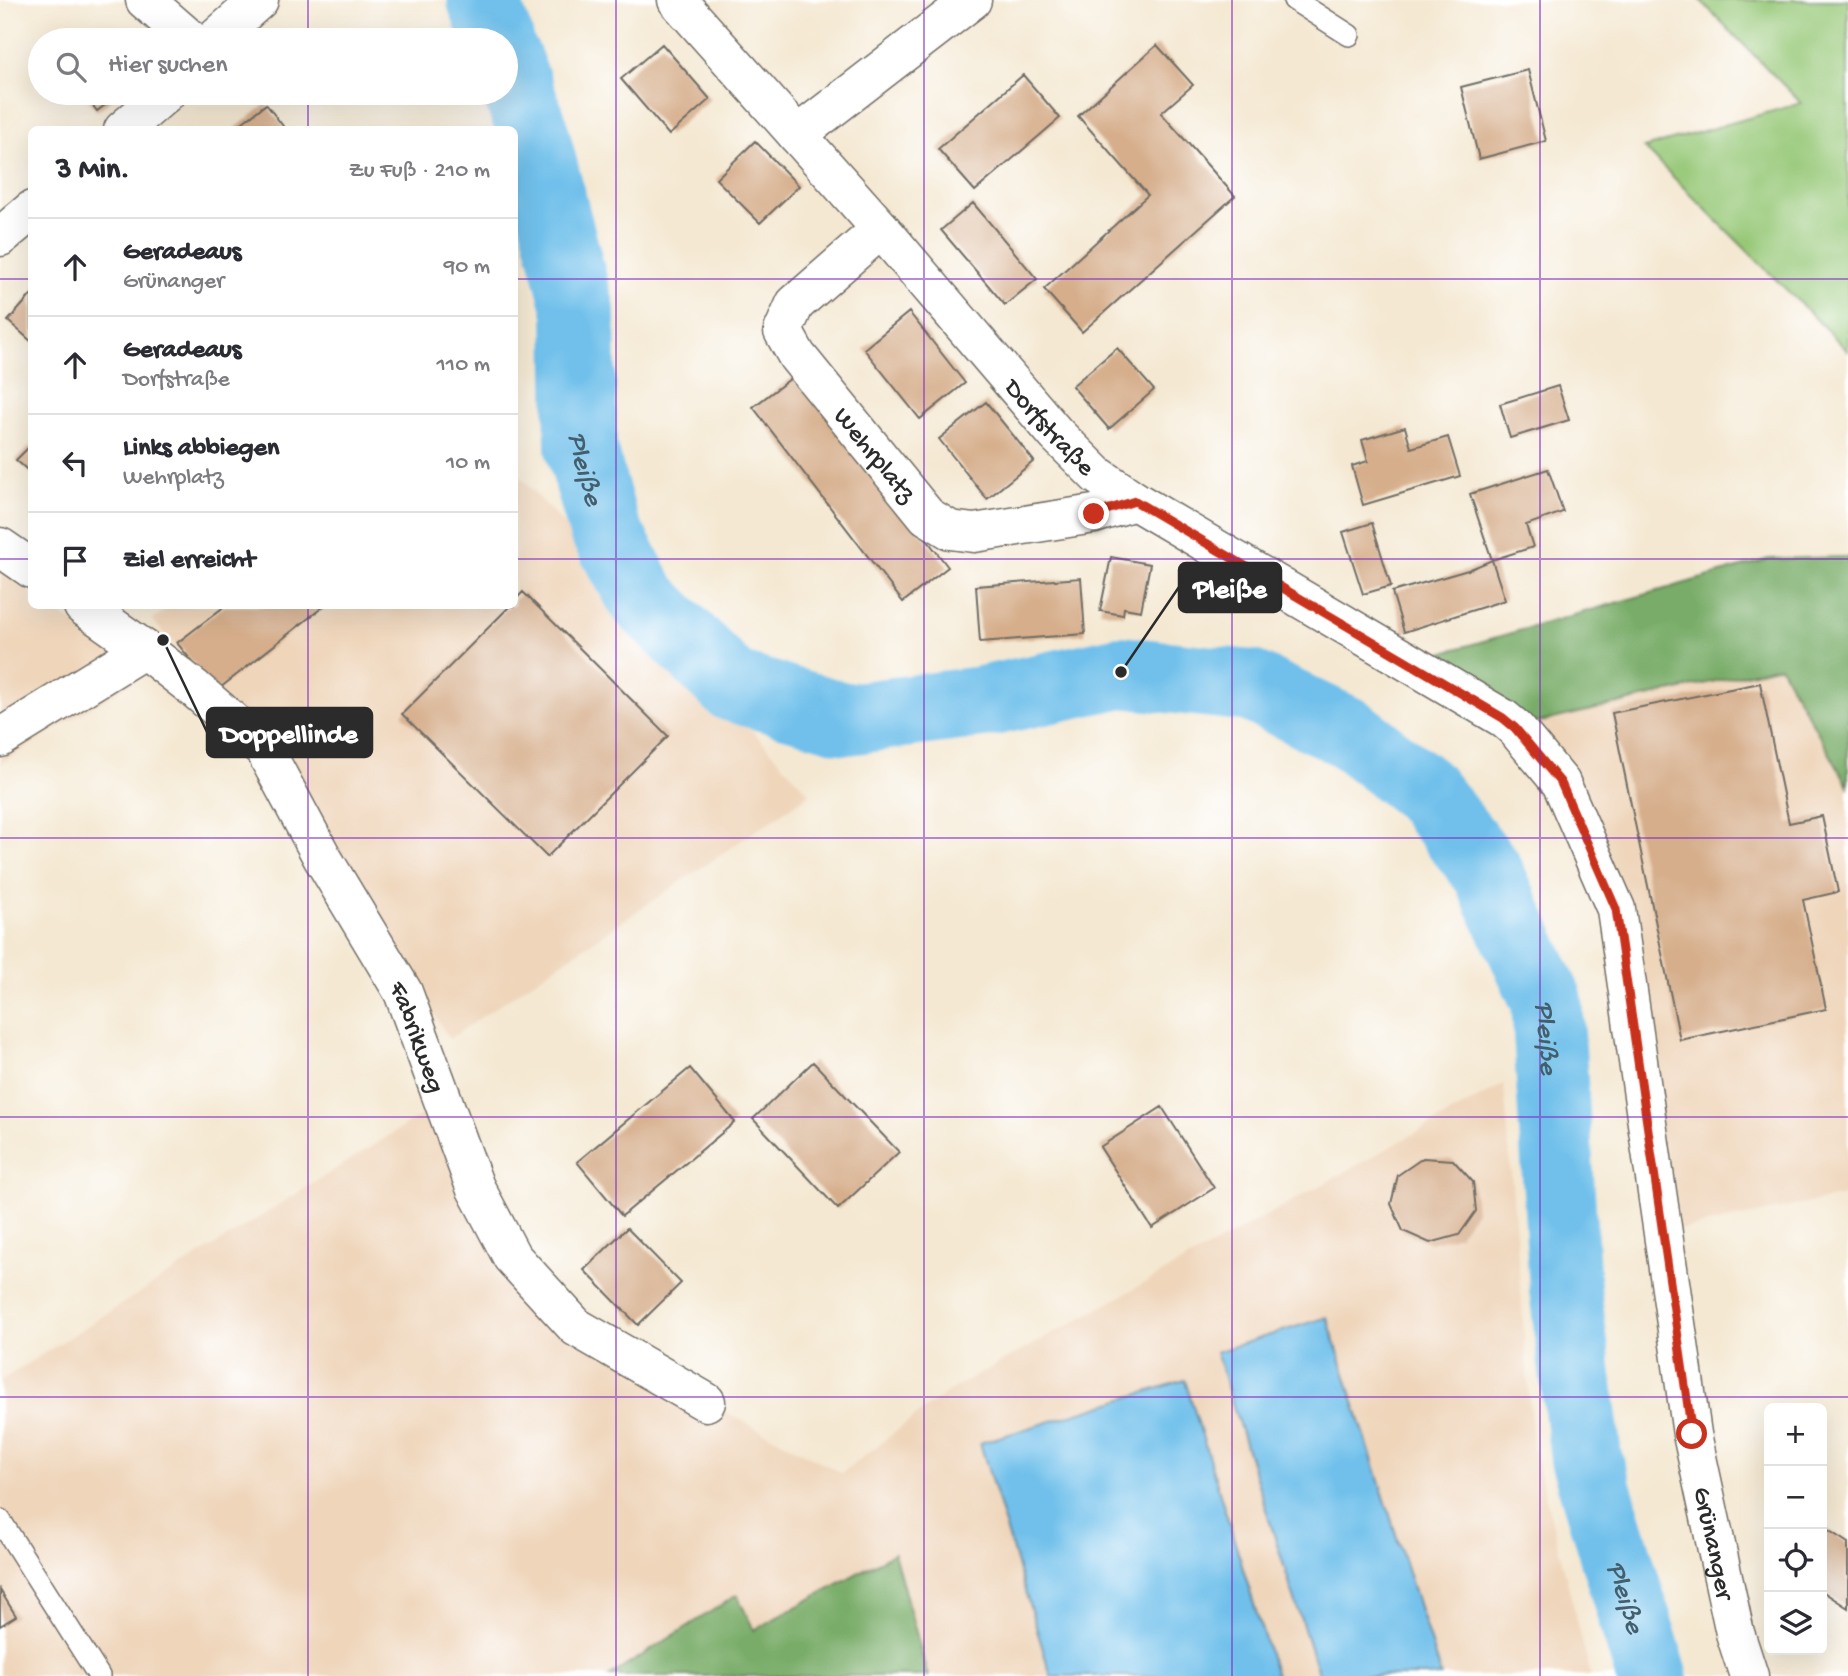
<!DOCTYPE html>
<html lang="de">
<meta charset="utf-8">
<style>
body{margin:0;font-family:"Gochi Hand",sans-serif;background:#f2f2f3;color:#2b2b33}
.controls{position:absolute;right:21px;bottom:21px;display:grid;overflow:hidden;border-radius:10px;box-shadow:0 7px 28px #0002}
.controls button{width:63px;height:63px;display:grid;place-items:center;padding:0;border:0;border-bottom:2px solid #e1e1e2;background:#fff;color:#2b2b33;font:35px sans-serif}
.stop{position:absolute;width:21px;height:21px;margin:-16px;border:5px solid #c8321e;border-radius:50%;background:#fff}
.stop.end{background:#c8321e;border-color:#fff;box-shadow:0 2px 7px #0008}
.list{margin:0;padding:0;list-style:none}
h2{display:flex;justify-content:space-between;align-items:center;height:91px;margin:0;padding:0 28px;font-size:30px}
h2 small{font-size:23px;font-weight:400;color:#7c7c81}
.list li{display:grid;grid-template-columns:46px 1fr auto;gap:21px;align-items:center;box-sizing:border-box;height:98px;padding:0 28px;border-top:2px solid #e1e1e2}
.list b{display:block;font-size:26px;white-space:nowrap}
.list p{margin:0;font-size:23px;white-space:nowrap;color:#7c7c81}
.list em{font-size:23px;font-style:normal;color:#7c7c81}
.icon{flex:none;width:38px;height:38px;fill:none;stroke:currentColor;stroke-width:2;stroke-linecap:round;stroke-linejoin:round}
.map{position:relative;flex:none;width:1848px;height:1676px;overflow:hidden}
.search{position:absolute;background:#fff;box-shadow:0 7px 28px #0002;left:28px;top:28px;width:490px;height:77px;display:flex;align-items:center;gap:18px;box-sizing:border-box;padding:0 24px;border-radius:38px;color:#7c7c81;font-size:26px}
.panel{position:absolute;background:#fff;box-shadow:0 7px 28px #0002;left:28px;top:126px;width:490px;height:483px;border-radius:10px}
.map>svg:first-child{display:block}
.built{fill:#efd6bb}
.green{fill:#96c877;stroke:#607a51;stroke-width:2}
.forest{fill:#78ac68;stroke:#526c4a;stroke-width:2}
.water{fill:#70c0eb;stroke:#4e768b;stroke-width:2}
.lines{fill:none;stroke-linecap:round;stroke-linejoin:round}
.river{stroke:#70c0eb;stroke-width:72}
.building{fill:#d6ae8b}
.lane-casing{stroke:#716d65;stroke-width:24}
.street-casing{stroke:#716d65;stroke-width:41}
.secondary-casing{stroke:#716d65;stroke-width:41}
.lane{stroke:#fff;stroke-width:21}
.street{stroke:#fff;stroke-width:38}
.secondary{stroke:#fff;stroke-width:38}
.route{stroke:#c8321e;stroke-width:9}
.grid{fill:none;stroke:#7b2cbf;stroke-width:2;stroke-opacity:0.55}
.labels{text-anchor:middle;stroke-width:6;stroke-linejoin:round;paint-order:stroke}
.street-label{font-size:26px;fill:#2b2b2b;stroke:#fff}
.water-label{font-size:28px;font-style:italic;fill:#435f6e;stroke:#fff}
.leader{fill:none;stroke:#2b2b2b;stroke-width:2.5}
.callout-dot{fill:#2b2b2b;stroke:#fff;stroke-width:2.5}
.callout{fill:#2b2b2b;stroke:#2b2b2b;stroke-width:2.5}
.callout-label{font-size:28px;text-anchor:middle;font-weight:bold;fill:#fff}
</style>
<div class="map">
<svg width="1848" height="1676" viewBox="0 0 1848 1676">
<rect width="100%" height="100%" fill="#fff"/>
<filter id="ink" filterUnits="userSpaceOnUse"><feTurbulence type="fractalNoise" baseFrequency=".0143" numOctaves="2"/><feDisplacementMap in="SourceGraphic" scale="14" xChannelSelector="R" yChannelSelector="G"/><feConvolveMatrix kernelMatrix="1 2 1 2 8 2 1 2 1" color-interpolation-filters="sRGB"/></filter>
<filter id="wash" filterUnits="userSpaceOnUse"><feTurbulence type="fractalNoise" baseFrequency=".00686" numOctaves="4" result="noise"/><feDisplacementMap in="SourceGraphic" scale="28" xChannelSelector="R" yChannelSelector="G"/><feGaussianBlur stdDeviation="1.57" result="paint"/><feColorMatrix in="noise" values="0 0 0 0 0 0 0 0 0 0 0 0 0 0 0 0 0 1.4 0 .05"/><feComposite in="paint" operator="in"/></filter>
<g filter="url(#wash)">
<rect width="100%" height="100%" fill="#f4e8d2"/>
<path class="built" d="M515 471 810 794 449 1039 281 759 152 620 169 606H514Z
M0 571 31 593 32 606H49L145 674 0 764Z
M1780 666 1848 786V1195L1663 1233 1616 909 1515 728Z
M1504 1084 1533 1446 1591 1676H0V1381L442 1102 512 1257 706 1402 842 1473 946 1393Z"/>
<path class="green" d="M1700 0H1848V351L1644 148 1801 103Z"/>
<path class="forest" d="M1848 557V786L1780 666 1515 728 1410 662 1769 559Z
M894 1553 928 1676H610L737 1595 754 1630Z"/>
<path class="water" d="M1327 1317 1441 1676H1319L1216 1352Z
M1185 1380 1276 1676H1051L980 1443Z"/>
<g class="lines">
<g class="river">
<path d="M483 0 498 40"/>
<path id="s1" d="M506 60 531 125 579 311 581 447 604 528 643 598 732 686 847 719 982 702 1121 672 1251 686 1349 733 1422 789 1487 871 1547 1001 1565 1289 1586 1458 1652 1676"/>
</g>
</g>
<g id="blocks">
<path class="building" d="M662 44 710 99 669 135 621 79Z
M1157 45 1193 85 1161 113 1235 196 1082 332 1044 289 1148 195 1078 116Z
M1528 70 1546 141 1479 159 1461 87Z
M1023 75 1060 118 975 191 938 149Z
M83 93H121L97 111Z
M266 104 286 130H233Z
M755 141 799 186 760 223 716 179Z
M973 203 1037 279 1005 305 941 230Z
M32 294V342L8 321Z
M909 312 965 383 920 419 864 349Z
M1117 348 1154 390 1109 429 1072 386Z
M798 373 948 567 903 602 753 407Z
M1558 386 1569 420 1510 438 1500 404Z
M986 402 1034 461 987 499 939 439Z
M1405 427 1411 448 1448 437 1460 476 1363 505 1352 466 1368 461 1362 440Z
M32 444V474L16 460Z
M1548 469 1563 512 1526 525 1533 547 1492 560 1470 494Z
M1372 523 1391 586 1363 594 1343 532Z
M1111 557 1150 564 1141 611 1124 608 1123 615 1100 611Z
M1492 560 1505 600 1404 632 1392 592 1468 570Z
M1081 578 1085 634 980 642 976 586Z
M523 592 668 736 547 857 402 714 510 606H514V601Z
M225 606H324L216 691 177 643Z
M1760 683 1789 823 1822 816 1838 892 1803 900 1826 1009 1680 1040 1612 713Z
M813 1062 899 1152 838 1209 753 1119Z
M690 1068 735 1122 622 1216 577 1162Z
M1162 1107 1214 1188 1152 1228 1100 1147Z
M1423 1158 1453 1160 1473 1182 1476 1211 1459 1235 1430 1243 1403 1231 1391 1204 1398 1175Z
M627 1228 681 1283 638 1325 584 1270Z
M1822 1526 1848 1543V1608L1822 1591Z
M0 1590 16 1616 0 1626Z"/>
</g>
</g>
<g filter="url(#ink)">
<use href="#blocks" fill-opacity="0" stroke="#716d65" stroke-width="2"/>
<g class="lines">
<defs>
<path id="lane" d="M1294 0 1349 35
M0 1520 99 1676"/>
<g id="street">
<path d="M145 0 191 40"/>
<path d="M214 40 259 0"/>
<path d="M123 130 166 93"/>
<path d="M797 135 972 0"/>
<path id="s2" d="M881 229 795 304 783 331 797 356 927 516 950 530 974 533 1094 514 1135 501"/>
<path d="M0 237 32 210"/>
<path d="M0 547 32 569"/>
<path id="s3" d="M83 606 144 649 195 689 264 749 322 857 403 992 475 1187 512 1257 576 1327 706 1402"/>
<path d="M0 738 144 649"/>
</g>
<g id="secondary">
<path id="s4" d="M677 0 881 229 1056 434 1097 475 1135 501 1503 718 1515 728 1561 783 1616 909 1692 1434 1735 1633 1749 1676"/>
</g>
</defs>
<use href="#lane" class="lane-casing"/>
<use href="#street" class="street-casing"/>
<use href="#secondary" class="secondary-casing"/>
<use href="#lane" class="lane"/>
<use href="#street" class="street"/>
<use href="#secondary" class="secondary"/>
</g>
</g>
<g class="lines" filter="url(#ink)">
<path class="route" d="M1094 514 1135 501 1503 718 1515 728 1561 783 1616 909 1692 1434"/>
</g>
<path class="grid" d="M308 0V40M616 0V1676M924 0V1676M1232 0V1676M1540 0V1676M308 93V130M0 279H32M514 279H1848M0 559H32M514 559H1848M308 606V1676M0 838H1848M0 1117H1848M0 1397H1848"/>
<g class="labels">
<g class="street-label">
<text dy="9" stroke="none"><textPath href="#s4" startOffset="567">Dorfstraße</textPath></text>
<text dy="9" stroke="none"><textPath href="#s2" startOffset="298">Wehrplatz</textPath></text>
<text dy="9" stroke="none"><textPath href="#s3" startOffset="558">Fabrikweg</textPath></text>
<text dy="9" stroke="none"><textPath href="#s4" startOffset="1974">Grünanger</textPath></text>
</g>
<g class="water-label">
<text dy="10" stroke="none"><textPath href="#s1" startOffset="420">Pleiße</textPath></text>
<text dy="10" stroke="none"><textPath href="#s1" startOffset="1701">Pleiße</textPath></text>
<text dy="10" stroke="none"><textPath href="#s1" startOffset="2268">Pleiße</textPath></text>
</g>
</g>
<path class="leader" d="M1121 672L1179 587M163 640L207 732"/>
<g class="callout-dot">
<circle cx="1121" cy="672" r="7"/>
<circle cx="163" cy="640" r="7"/>
</g>
<g class="callout">
<rect x="1179" y="563" width="102" height="49" rx="7"/>
<rect x="207" y="708" width="165" height="49" rx="7"/>
</g>
<g class="callout-label">
<text x="1230" y="597">Pleiße</text>
<text x="289" y="742">Doppellinde</text>
</g>
</svg>
<div class="controls">
<button>+</button>
<button>−</button>
<button><svg class="icon" aria-label="locate" viewBox="0 0 24 24"><circle cx="12" cy="12" r="6"/><path d="M12 2v4M12 18v4M2 12h4M18 12h4"/></svg></button>
<button><svg class="icon" aria-label="layers" viewBox="0 0 24 24"><path d="M12 4l9 5-9 5-9-5zM3 14l9 5 9-5"/></svg></button>
</div>
<div class="stop" style="left:1692px;top:1434px"></div>
<div class="stop end" style="left:1094px;top:514px"></div>
<div class="search"><svg class="icon" aria-label="search" viewBox="0 0 24 24"><circle cx="10" cy="10" r="6"/><path d="M15 15l6 6"/></svg>Hier suchen</div>
<section class="panel">
<h2>3 Min.<small>Zu Fuß · 210 m</small></h2>
<ul class="list">
<li><svg class="icon" aria-label="ahead" viewBox="0 0 24 24"><path d="M12 20V5M6 11l6-6 6 6"/></svg><div><b>Geradeaus</b><p>Grünanger</p></div><em>90 m</em></li>
<li><svg class="icon" aria-label="ahead" viewBox="0 0 24 24"><path d="M12 20V5M6 11l6-6 6 6"/></svg><div><b>Geradeaus</b><p>Dorfstraße</p></div><em>110 m</em></li>
<li><svg class="icon" aria-label="left" viewBox="0 0 24 24"><path d="M17 20v-9H6M10 6l-5 5 5 5"/></svg><div><b>Links abbiegen</b><p>Wehrplatz</p></div><em>10 m</em></li>
<li><svg class="icon" aria-label="arrive" viewBox="0 0 24 24"><path d="M6 21V4h12l-3 4 3 4H6"/></svg><div><b>Ziel erreicht</b></div></li>
</ul>
</section>
</div>
